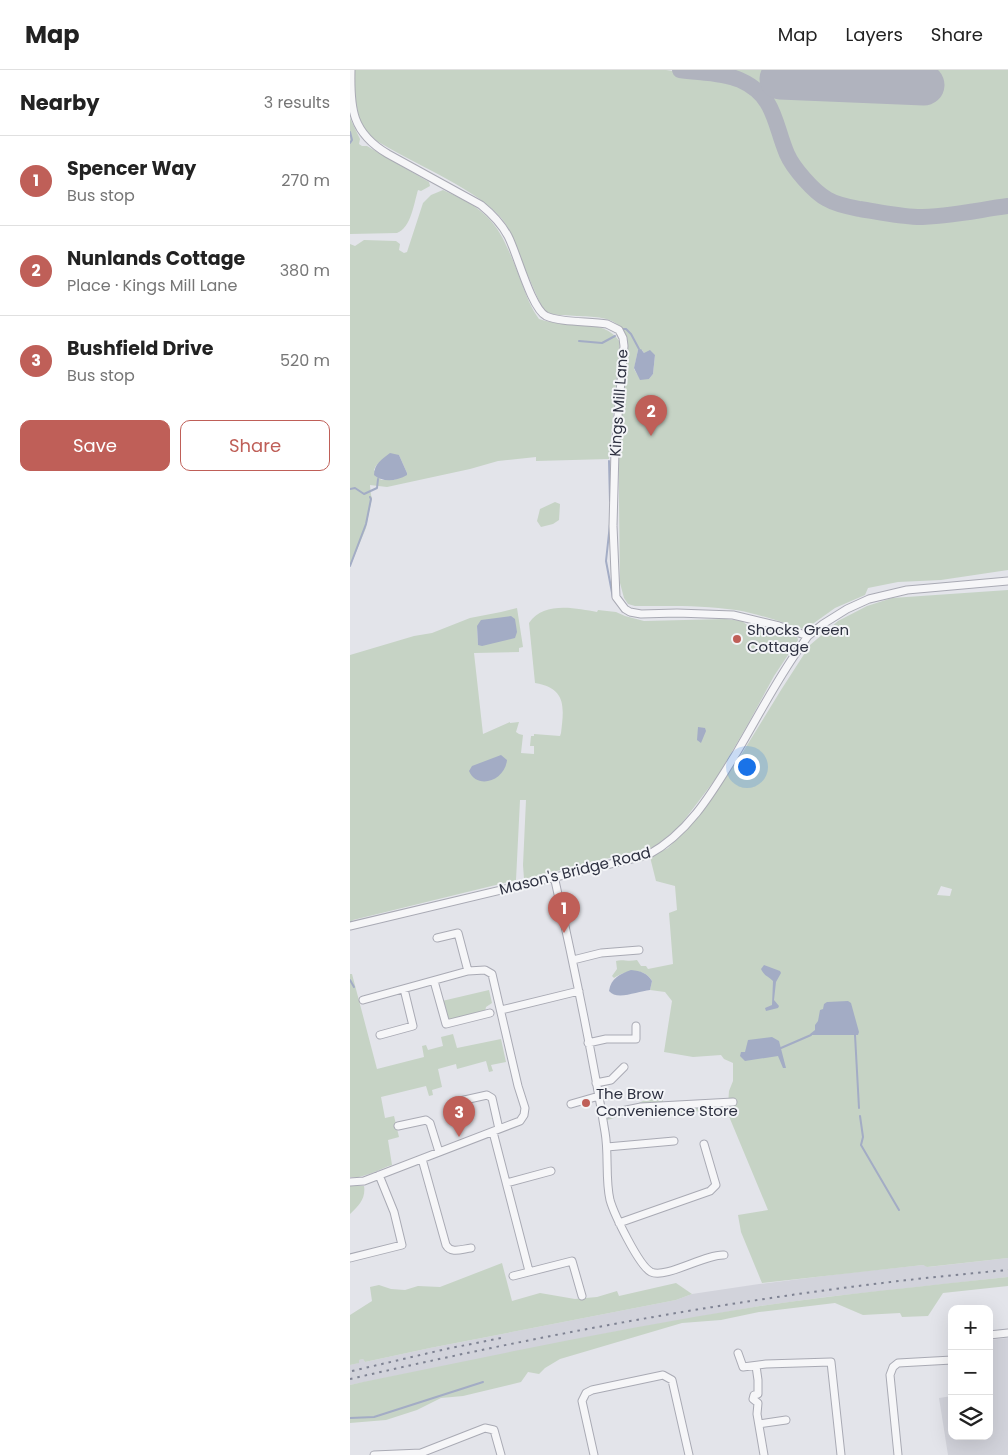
<!DOCTYPE html>
<meta charset="utf-8">
<style>
body{margin:0;font-family:Poppins,sans-serif;background:#f2f2f2;color:#222}
.controls{position:absolute;right:15px;bottom:15px;display:grid;overflow:hidden;border-radius:10px;box-shadow:0 5px 20px #0002}
.controls button{width:45px;height:45px;display:grid;place-items:center;padding:0;border:0;border-bottom:1px solid #e0e0e0;background:#fff;color:#222;font:25px sans-serif}
.you{position:absolute;left:396px;top:696px;width:18px;height:18px;margin:-12px;border:4px solid #fff;border-radius:50%;background:#1a73e8;box-shadow:0 0 0 8px #1a73e833}
.badge{display:grid;place-items:center;width:32px;height:32px;border-radius:50%;background:#bf5f58;color:#fff;font-size:16px;font-weight:700}
.pin{position:absolute;translate:-50% -41px;filter:drop-shadow(0 1px 2px #0008)}
.pin::after{content:'';position:absolute;top:26px;width:18px;height:15px;background:inherit;clip-path:polygon(0 0,100% 0,50% 100%)}
.list{margin:0;padding:0;list-style:none}
h2{display:flex;justify-content:space-between;align-items:center;height:65px;margin:0;padding:0 20px;font-size:21px}
h2 small{font-size:16px;font-weight:400;color:#767676}
.list li{display:grid;grid-template-columns:32px 1fr auto;gap:15px;align-items:center;box-sizing:border-box;height:90px;padding:0 20px;border-top:1px solid #e0e0e0}
.list b{display:block;font-size:19px;white-space:nowrap}
.list p{margin:0;font-size:16px;white-space:nowrap;color:#767676}
.list em{font-size:16px;font-style:normal;color:#767676}
.actions{display:flex;gap:10px;padding:15px 20px}
.actions a{flex:1;padding:11px 0;border:1px solid #bf5f58;border-radius:10px;text-align:center;font-size:18px;color:#bf5f58}
.actions .main{background:#bf5f58;color:#fff}
.icon{flex:none;width:28px;height:28px;fill:none;stroke:currentColor;stroke-width:2;stroke-linecap:round;stroke-linejoin:round}
.map{position:relative;flex:none;width:658px;height:1385px;overflow:hidden}
header{display:flex;align-items:center;gap:30px;box-sizing:border-box;height:70px;padding:0 25px;background:#fff;border-bottom:1px solid #e0e0e0}
header strong{font-size:24px}
nav{display:flex;gap:28px;margin-inline-start:auto;font-size:18px}
main{display:flex}
aside{flex:1;background:#fff}
.map>svg:first-child{display:block}
.built{fill:#d2d3db}
.green{fill:#c6d3c5;fill-rule:evenodd}
.water{fill:#a3acc5}
.lines{fill:none;stroke-linecap:round;stroke-linejoin:round}
.stream{stroke:#a3acc5;stroke-width:2}
.taxiway{stroke:#b0b3be;stroke-width:16}
.runway{stroke:#b0b3be;stroke-width:41}
.street-casing{stroke:#a9aab4;stroke-width:9}
.street{stroke:#f6f6f8;stroke-width:7}
.rail{stroke:#7e8292;stroke-width:2;stroke-dasharray:2.5 5;stroke-linecap:butt}
.poi-dot{fill:#bf5f58;stroke:#f3f4f7;stroke-width:2}
.labels{text-anchor:middle;stroke-width:4;stroke-linejoin:round;paint-order:stroke}
.street-label{font-size:15px;fill:#2d3040;stroke:#f3f4f7}
.poi-label{font-size:15px;fill:#2d3040;stroke:#f3f4f7;text-anchor:start}
</style>
<header>
<strong>Map</strong>
<nav><a>Map</a><a>Layers</a><a>Share</a></nav>
</header>
<main>
<aside>
<h2>Nearby<small>3 results</small></h2>
<ul class="list">
<li><span class="badge">1</span><div><b>Spencer Way</b><p>Bus stop</p></div><em>270 m</em></li>
<li><span class="badge">2</span><div><b>Nunlands Cottage</b><p>Place · Kings Mill Lane</p></div><em>380 m</em></li>
<li><span class="badge">3</span><div><b>Bushfield Drive</b><p>Bus stop</p></div><em>520 m</em></li>
</ul>
<div class="actions"><a class="main">Save</a><a>Share</a></div>
</aside>
<div class="map">
<svg width="658" height="1385" viewBox="0 0 658 1385">
<rect width="100%" height="100%" fill="#e3e4ea"/>
<path class="built" d="M658 1188V1207L476 1227 410 1236 274 1260 0 1315V1295L8 1293V1290L13 1289 15 1292 80 1278 326 1230 342 1224 409 1214 498 1203 573 1195 578 1197Z
M658 1268V1385H598L589 1328 602 1326V1366H639V1270Z"/>
<path class="green" d="M5 0H316L370 8 395 17 415 34 424 54 432 81 438 93 465 125 479 134 524 145 567 150 658 139V500L591 510 548 512 518 518 515 525 485 538 457 558 453 559C431 552 409 544 386 540 353 535 319 536 285 536L278 534 274 528 270 513 269 431V375L277 285C277 240 249 249 214 245 208 245 200 245 195 241 193 238 191 234 189 231L155 153C138 126 76 99 46 82 36 76 22 70 15 60 5 44 4 18 5 0ZM288 280H292L294 283 305 285 303 304 299 309H290L284 299Z
M356 0H658V132L567 144 540 141 483 128 469 118 445 90 439 79 429 46 423 33 415 23 401 12 389 6Z
M0 48 10 69 9 74 12 76H17L79 112 80 116 71 121 68 120C64 133 61 158 47 163L0 164Z
M93 120C146 143 151 160 171 211 176 225 181 238 189 249 215 259 253 246 270 272L259 389 186 391V387L148 391 120 399 37 417 20 415 21 425 22 428 16 458 0 497V174L5 176 14 170 46 171 50 174 49 180 54 183 57 182 73 133 81 125ZM49 385 57 403 44 410H31L24 400C28 389 38 388 49 385Z
M205 432 210 434 209 450 203 454 191 457 187 451 190 439Z
M658 520V1188L577 1197 573 1195 412 1213 391 1162 388 1145 418 1140 378 1044C358 1037 342 1043 321 1044 305 1044 291 1041 275 1044 268 1045 264 1049 257 1050L255 1039C265 1038 274 1037 283 1035 295 1032 300 1023 313 1029V1038L378 1035 379 1021 383 1011V993L374 989 371 985 343 987 314 982 322 931 315 922 300 920 302 911C294 897 276 900 264 908L262 906 267 899 266 891C272 889 278 892 287 890L291 896H296L298 899 323 894 319 843 327 840 325 816 306 811 300 787 318 778 352 742 391 685 431 620 460 575 488 551 517 536 542 528ZM591 816 602 819 600 826 587 825Z
M167 538 173 577 169 578V582L124 583 133 664 160 652V653L169 652 166 662 169 664 173 665 171 683 184 684V676H180L181 666H184V664L210 666 211 663C214 638 217 618 185 613L179 553C193 531 226 538 247 542L248 540 266 542 275 546 294 551 375 549 392 551 397 555 402 553 447 566 448 570 424 606 398 654 367 707 329 757 304 777 174 809 173 795 176 730H170L166 810 3 850 0 853V585L64 566 82 563 120 548 151 542ZM127 556 167 562 128 575Z
M0 904H2L27 999 74 987 72 976 76 975 78 980 93 976 91 967 103 964 107 978 151 969 156 992 141 995 143 1001 139 1002 136 991 107 999 106 994 88 999 92 1017 82 1020 83 1025 79 1026 76 1016 31 1027 35 1048 44 1046 49 1067 38 1070 42 1095C29 1099 14 1109 0 1107Z
M139 920 142 933 136 937 135 942 99 951 97 950 92 931Z
M0 1116H14C16 1128 9 1136 0 1144Z
M152 1193 162 1231 190 1223 225 1229 247 1227 267 1221 269 1226 326 1213 342 1224 326 1230 80 1278 15 1292 13 1289 9 1290V1293L0 1295V1245L22 1231 20 1217 29 1215 41 1219 55 1220 68 1216 90 1217Z
M658 1207V1216L593 1223 578 1246 552 1247 550 1243 513 1245 485 1233 409 1242 371 1250 332 1253 210 1289 195 1298 189 1304 178 1302 171 1312 113 1326 91 1328 67 1340 36 1350 0 1353V1315L13 1312C145 1285 277 1257 410 1236 492 1224 575 1216 658 1207Z"/>
<path class="water" d="M291 279 294 283 300 280 305 285 303 304 299 309 290 310 284 298 288 280Z
M40 383 49 385 57 403V405C47 411 33 413 24 405 24 394 32 389 40 383Z
M161 546 165 549 167 562 165 568 132 576 128 575 127 556 131 550Z
M348 657 355 658 356 661 351 673 347 670Z
M151 685 157 690C155 711 127 720 119 701L122 696Z
M414 895 430 901 431 903 426 912 424 930 429 936 428 938 416 941 415 938 422 935 423 911C418 906 415 907 411 899Z
M281 900C291 901 297 903 302 911L300 920C288 921 267 931 259 921 261 908 270 904 281 900Z
M498 931 501 933 509 962 508 965H461L460 964 465 960V955L468 951 470 940 473 939 474 934 477 932Z
M422 967 429 971 436 998H433L428 986 395 991 390 986 391 982H395L398 970Z"/>
<g class="lines">
<path class="stream" d="M0 62 2 70 0 73
M273 259H276L281 264 289 279
M229 271 252 273 265 266
M259 391 260 431
M0 419 5 418 14 424 27 418 28 409
M260 454 256 491 263 528
M0 496 16 454 21 429 20 427
M0 910 4 917
M505 965 509 1038
M431 978 461 965
M510 1046 513 1067 511 1075 549 1140
M0 1348 24 1347 133 1312"/>
<path class="taxiway" d="M330 0C349 3 371 2 390 10 426 26 424 54 437 84 443 98 464 122 477 129 487 135 499 137 510 139 529 142 548 146 567 147 597 147 628 140 658 136"/>
<path class="runway" d="M430 9 574 15"/>
<defs>
<path id="street" d="M1 0C0 39 2 63 38 84L131 135C142 144 151 153 158 166 167 183 181 238 196 246 212 253 239 251 257 254L269 260 273 268 274 276 265 380 263 456 266 527 275 539 280 542 291 544 327 543 383 545 429 556 458 566
M204 806C223 891 241 976 255 1062 259 1085 255 1108 260 1130 264 1144 289 1196 301 1202 316 1209 355 1184 374 1185
M0 856 298 785C340 762 363 721 387 682 406 650 423 617 444 586L458 566 473 554 497 539 519 529 557 520 658 511
M87 868 108 863 118 901
M223 890 251 883 289 880
M84 911 96 954 140 943
M151 940 229 921
M30 965 63 956 54 919
M238 973 256 969H286V956
M246 1013 261 1010 274 997
M110 1031 137 1025 142 1028 149 1059
M221 1034 249 1026
M252 1045 291 1037 383 1032
M48 1056 76 1050 80 1053 89 1082
M143 1062 179 1201
M257 1077 324 1071
M72 1089 96 1175C101 1184 112 1179 121 1178
M0 1112 14 1111 170 1051 174 1045 175 1038 168 1016 142 904 135 900 118 901 13 930
M157 1113 201 1101
M269 1153 360 1121 366 1115 354 1074
M0 1188 52 1175 44 1142 29 1105
M163 1206 222 1191 232 1226
M639 1265 658 1263
M388 1283 393 1297 416 1294 481 1292 491 1385
M406 1296 408 1310V1324L404 1325 403 1329 408 1333 407 1344 414 1385
M409 1354 436 1350
M24 1385 71 1383 135 1358 144 1360 151 1385
M244 1385 232 1331 236 1323 242 1320 313 1305 322 1310 339 1385
M548 1385 540 1305 543 1297 548 1293 602 1290"/>
</defs>
<use href="#street" class="street-casing"/>
<use href="#street" class="street"/>
<path class="rail" d="M2 1301 96 1279 151 1268
M0 1309C216 1259 437 1219 658 1200"/>
</g>
<g class="poi-dot">
<circle cx="387" cy="569" r="5"/>
<circle cx="236" cy="1033" r="5"/>
</g>
<g class="labels">
<g class="street-label">
<text transform="translate(269 333) rotate(-86)" y="5">Kings Mill Lane</text>
<text transform="translate(225 801) rotate(-14)" y="5">Mason's Bridge Road</text>
</g>
<g class="poi-label">
<text x="397" y="565">Shocks Green<tspan x="397" dy="17">Cottage</tspan></text>
<text x="246" y="1029">The Brow<tspan x="246" dy="17">Convenience Store</tspan></text>
</g>
</g>
</svg>
<div class="controls">
<button>+</button>
<button>−</button>
<button><svg class="icon" aria-label="layers" viewBox="0 0 24 24"><path d="M12 4l9 5-9 5-9-5zM3 14l9 5 9-5"/></svg></button>
</div>
<div class="you"></div>
<div class="pin badge" style="left:214px;top:863px">1</div>
<div class="pin badge" style="left:301px;top:366px">2</div>
<div class="pin badge" style="left:109px;top:1067px">3</div>
</div>
</main>
